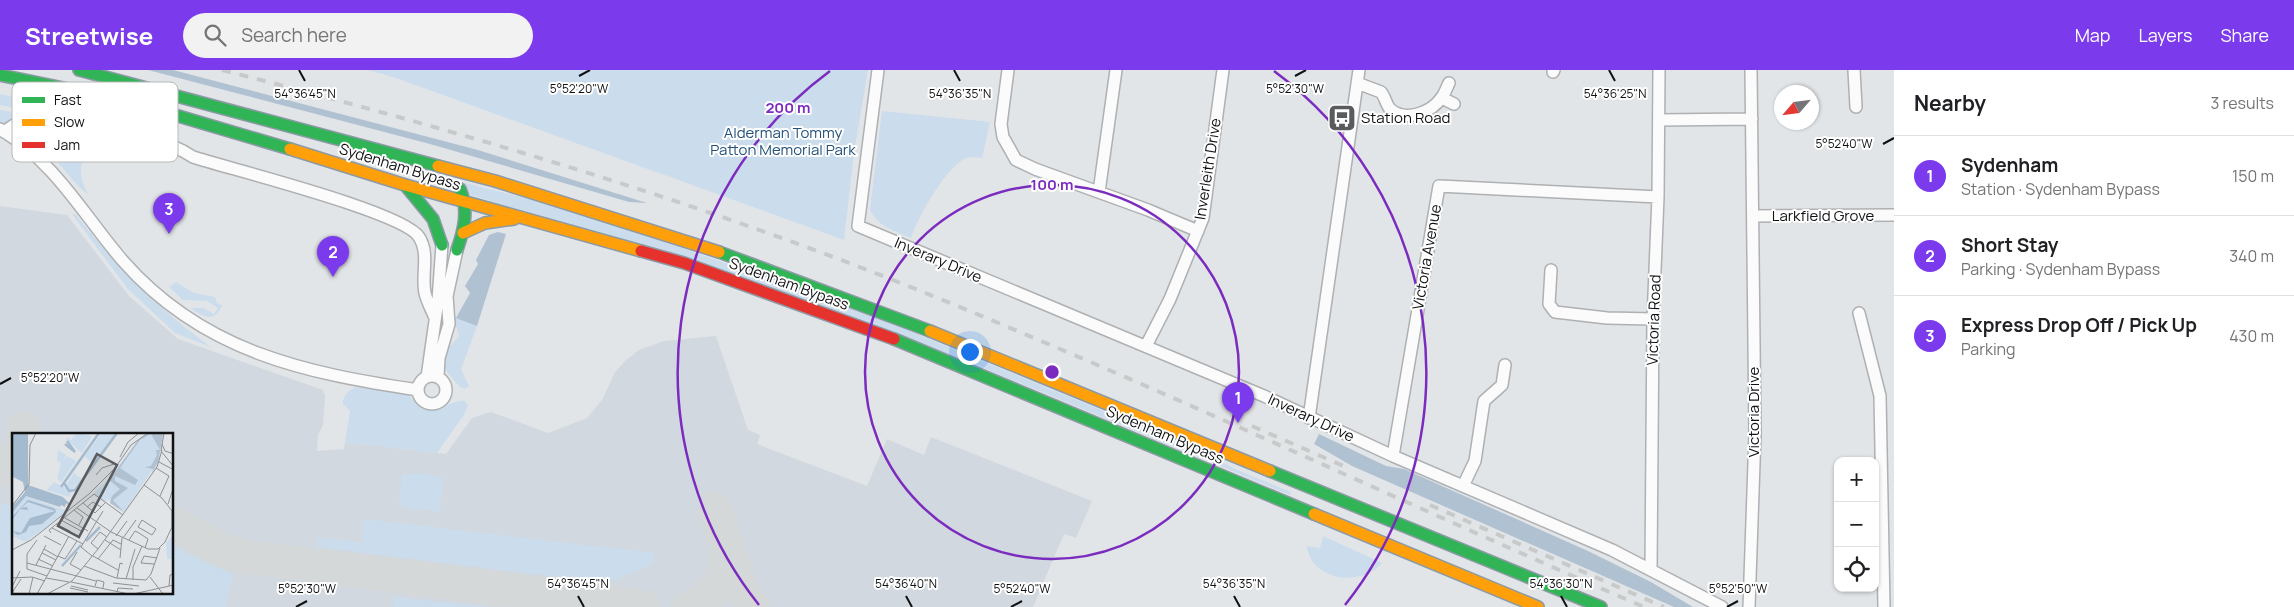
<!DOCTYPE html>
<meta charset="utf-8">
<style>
body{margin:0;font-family:Manrope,sans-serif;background:#f2f2f2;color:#202124}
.controls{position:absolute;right:15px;bottom:15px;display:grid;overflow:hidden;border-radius:10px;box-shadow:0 1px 4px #0004}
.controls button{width:45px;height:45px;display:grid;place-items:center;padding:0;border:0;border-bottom:1px solid #e0e0e0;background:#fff;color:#202124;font:25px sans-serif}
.compass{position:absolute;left:1774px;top:15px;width:45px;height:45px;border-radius:50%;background:#fff;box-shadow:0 1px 4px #0004;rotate:242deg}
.you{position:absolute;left:969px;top:281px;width:18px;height:18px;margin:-12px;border:4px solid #fff;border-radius:50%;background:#1a73e8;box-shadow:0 0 0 8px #1a73e833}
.badge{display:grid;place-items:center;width:32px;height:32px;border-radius:50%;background:#7c3aed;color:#fff;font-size:16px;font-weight:700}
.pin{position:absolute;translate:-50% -41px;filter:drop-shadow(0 1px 2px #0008)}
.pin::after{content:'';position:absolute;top:26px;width:18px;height:15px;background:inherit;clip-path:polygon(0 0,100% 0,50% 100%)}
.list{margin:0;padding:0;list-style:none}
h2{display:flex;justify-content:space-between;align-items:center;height:65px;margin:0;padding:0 20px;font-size:21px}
h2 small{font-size:16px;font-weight:400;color:#757577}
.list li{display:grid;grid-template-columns:32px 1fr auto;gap:15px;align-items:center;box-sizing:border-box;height:80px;padding:0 20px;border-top:1px solid #e0e0e0}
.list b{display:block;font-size:19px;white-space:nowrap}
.list p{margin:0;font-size:16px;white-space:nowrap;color:#757577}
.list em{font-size:16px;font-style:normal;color:#757577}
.icon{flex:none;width:28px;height:28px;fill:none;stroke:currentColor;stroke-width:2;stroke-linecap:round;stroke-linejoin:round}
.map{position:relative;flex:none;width:1894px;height:537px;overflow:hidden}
header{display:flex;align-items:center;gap:30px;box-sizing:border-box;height:70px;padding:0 25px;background:#7c3aed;color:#fff}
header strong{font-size:24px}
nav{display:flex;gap:28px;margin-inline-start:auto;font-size:18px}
.search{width:350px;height:45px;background:#f2f2f2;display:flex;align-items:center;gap:12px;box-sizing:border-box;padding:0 18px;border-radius:28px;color:#757577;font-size:19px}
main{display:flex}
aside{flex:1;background:#fff}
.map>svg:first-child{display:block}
.built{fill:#d1d8df;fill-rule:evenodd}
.green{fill:#cbdcec}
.forest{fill:#b0c1d2}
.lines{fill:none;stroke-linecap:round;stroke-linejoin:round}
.taxiway{stroke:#d5d8d9;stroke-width:34}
.street-casing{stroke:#aeb0b2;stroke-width:14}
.fast-casing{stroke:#8c9aa5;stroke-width:14}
.slow-casing{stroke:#8c9aa5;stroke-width:14}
.jam-casing{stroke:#8c9aa5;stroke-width:14}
.street{stroke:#fbfbfc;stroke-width:11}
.fast{stroke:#30b455;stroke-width:11}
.slow{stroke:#ff9f0a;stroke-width:11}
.jam{stroke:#e5322d;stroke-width:11}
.rail{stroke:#c8caca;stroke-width:4;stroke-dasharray:9 9;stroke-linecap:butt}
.ticks{fill:none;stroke:#101113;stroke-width:2}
.ring{fill:none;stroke:#7b2cbf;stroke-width:2.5}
.labels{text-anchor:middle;stroke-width:4;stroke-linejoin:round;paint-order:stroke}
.poi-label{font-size:15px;fill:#101113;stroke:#fff;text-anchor:start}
.park-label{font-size:15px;fill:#245279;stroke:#fff}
.street-label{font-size:15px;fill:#101113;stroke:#fff}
.inset-river{fill:none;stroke:#a4bace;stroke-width:2.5}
.inset-road{fill:none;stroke:#8e9093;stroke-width:1}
.view{fill:#5a5b5e;fill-opacity:0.15;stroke:#5a5b5e;stroke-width:2.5}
.inset-edge{fill:none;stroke:#101113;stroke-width:2.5}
.key{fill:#fff;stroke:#b7b8b8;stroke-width:1}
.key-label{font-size:14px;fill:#101113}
.ticks-label{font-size:12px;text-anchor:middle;fill:#101113;stroke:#fff;stroke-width:4;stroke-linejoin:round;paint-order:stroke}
.centre{fill:#7b2cbf;stroke:#fff;stroke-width:2.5}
.ring-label{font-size:15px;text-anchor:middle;font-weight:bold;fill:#7b2cbf;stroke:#fff;stroke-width:4;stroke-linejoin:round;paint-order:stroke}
</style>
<header>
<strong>Streetwise</strong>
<div class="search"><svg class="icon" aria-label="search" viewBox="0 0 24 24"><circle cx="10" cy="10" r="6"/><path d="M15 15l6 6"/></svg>Search here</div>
<nav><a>Map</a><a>Layers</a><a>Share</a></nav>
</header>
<main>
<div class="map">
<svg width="1894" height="537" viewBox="0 0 1894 537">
<rect width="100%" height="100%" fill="#e2e5e8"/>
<path class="built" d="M0 136 67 145 129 226 178 269 323 320 325 326 323 355 318 365 317 381 344 379 345 372 446 384 472 348 491 342 548 363 587 348 602 330 615 302 625 291 639 280 664 271 716 266 748 360 760 365 757 374 867 416 887 369 924 385 931 367 1092 431 1076 468 1064 464 1033 537H0ZM14 364H172V523H14Z"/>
<path class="green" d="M368 0H868L854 83 844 170 396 8Z
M0 24 92 44 81 51 0 35Z
M0 40 24 44 5 55 0 52Z
M882 41 990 52 982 88C977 88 971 86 966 88 945 98 918 147 911 168 895 161 876 156 870 139Z
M30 51C54 55 76 59 93 77 76 89 79 110 89 125 72 113 62 94 46 80 37 72 25 68 20 57Z
M462 112 529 129 645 165 856 239 1208 384 1235 399 1291 422 1290 425 979 296 466 123Z
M72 144H75C117 195 156 238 211 277L175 263 127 218Z
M176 212 194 223 215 227 217 233 222 235C216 253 203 247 190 238H204L214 244 218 238 207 231 183 230 169 217Z
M453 246 477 256 461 299 469 316 465 319 460 317 443 297 444 283 459 266Z
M356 317 408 324C412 328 415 333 419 336 435 349 449 329 465 331L468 335 464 345 437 383 345 372 350 341 343 334C343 325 348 321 356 317Z
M423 403 443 408 440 442 402 437 399 432 402 404Z
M0 434 14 436V523H172L173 476 233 505 225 537H0Z
M364 449 654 483 653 494 607 513 317 477V468L362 472Z
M1323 466 1382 493C1365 513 1328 513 1312 491 1310 487 1308 481 1306 476L1320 478Z
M394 527 489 537H393Z"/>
<path class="forest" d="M148 0H173L478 80 647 133 629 132 430 74Z
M498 162 506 164 477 256 456 248 470 223 465 216 478 194 476 190 489 165Z
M1319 364 1386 396 1404 399 1588 481 1651 512 1693 537H1674L1352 396 1314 374Z"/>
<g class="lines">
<path class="taxiway" d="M23 364 24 359
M0 399 14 388
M172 453 223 481 253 488 643 537
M727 476 741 518 753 537
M689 537C738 515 729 481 715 439"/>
<defs>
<path id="street" d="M878 0 858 156 1264 326 1393 386 1612 480 1722 537
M1008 0 1001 54 1003 67 1016 90 1035 99 1148 140 1198 161
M1854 0 1856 37
M1553 2 1554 0
M1357 13 1381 22C1385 27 1386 34 1390 39 1406 53 1432 42 1442 27 1445 23 1447 17 1449 13
M1442 28 1454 34
M1659 50 1752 49
M0 59C56 93 82 143 123 191 203 282 305 303 418 320
M4 62C17 52 25 48 41 48 88 58 153 60 193 87 230 99 404 142 419 167 430 184 421 205 425 223 427 232 432 240 435 248
M1099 122 1116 0
M1753 146 1894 145
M1551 200 1549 234 1555 242 1607 248 1653 249
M1859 243 1880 326 1884 537
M1146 276 1170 229 1203 148 1223 0
M418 320a14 14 0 1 1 28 0a14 14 0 1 1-28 0Z
M427 307 438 230 442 175
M438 307 439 288 449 254 447 226 457 180
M1309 348 1359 0
M1393 386 1439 116 1658 127
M1463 416 1475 391 1484 331 1502 315 1505 295
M1651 500 1653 249 1658 127 1659 0
M1749 537 1755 364 1751 0"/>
<path id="fast" d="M79 0 438 96
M0 5 131 32 290 79
M405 115 433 149 442 175
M457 180C464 160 469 140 460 119
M719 182 930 261
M894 269 1314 444
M1270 401 1601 537"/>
<path id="slow" d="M290 79 405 115 641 181
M438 96 495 111 719 182
M463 163 485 153 514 149
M930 261 1270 401
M1314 444 1538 537"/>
<path id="jam" d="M641 181 684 193 894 269"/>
</defs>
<use href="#street" class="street-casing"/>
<use href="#fast" class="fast-casing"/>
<use href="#slow" class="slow-casing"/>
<use href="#jam" class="jam-casing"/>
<use href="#street" class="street"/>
<use href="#fast" class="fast"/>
<use href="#slow" class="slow"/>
<use href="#jam" class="jam"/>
<path class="rail" d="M222 0C449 58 675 124 893 210 1147 311 1394 429 1644 537
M1252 356 1348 398
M1430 435 1664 537"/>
</g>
<path class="ticks" d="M299 0 305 11M954 0 960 11M1609 0 1615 11M579 6 590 0M1295 6 1306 0M1883 74 1894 68M0 314 11 308M578 526 584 537M906 526 912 537M1234 526 1240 537M1561 526 1567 537M296 537 307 531M1011 537 1022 531M1727 537 1738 531"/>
<g class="ring">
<circle cx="1052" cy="302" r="187"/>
<path d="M759 535A374 374 0 0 1 830 1M1274 1A374 374 0 0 1 1345 535"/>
</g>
<defs>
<symbol id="bus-square" viewBox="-11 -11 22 22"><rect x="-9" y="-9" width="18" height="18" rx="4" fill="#5a5b5e" stroke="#fff"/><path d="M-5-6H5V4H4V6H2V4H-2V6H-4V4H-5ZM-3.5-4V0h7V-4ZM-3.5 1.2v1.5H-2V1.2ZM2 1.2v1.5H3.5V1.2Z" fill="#fff"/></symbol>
</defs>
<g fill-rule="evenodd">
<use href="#bus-square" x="1326" y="32" width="32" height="32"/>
</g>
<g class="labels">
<g class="poi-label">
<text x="1361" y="53">Station Road</text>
</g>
<g class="park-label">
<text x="783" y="68">Alderman Tommy<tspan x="783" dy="17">Patton Memorial Park</tspan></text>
</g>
<g class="street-label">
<text transform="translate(400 97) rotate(17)" y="5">Sydenham Bypass</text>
<text transform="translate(1208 99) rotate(-81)" y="5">Inverleith Drive</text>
<text x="1823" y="151">Larkfield Grove</text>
<text transform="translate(1427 187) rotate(-80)" y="5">Victoria Avenue</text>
<text transform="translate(938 190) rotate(23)" y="5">Inverary Drive</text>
<text transform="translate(789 214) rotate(20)" y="5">Sydenham Bypass</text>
<text transform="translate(1654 250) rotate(-88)" y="5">Victoria Road</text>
<text transform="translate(1754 342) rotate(-90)" y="5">Victoria Drive</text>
<text transform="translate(1311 348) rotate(25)" y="5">Inverary Drive</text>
<text transform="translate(1165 365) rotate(23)" y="5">Sydenham Bypass</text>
</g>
</g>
<g transform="translate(12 363)">
<rect width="161" height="161" fill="#e2e5e8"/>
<path d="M65 0 80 3 70 20 54 6 55 4 59 7ZM90 0H104L81 31 73 23ZM138 0H151L146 29 112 79 96 66 93 69 81 61 108 35 126 9ZM46 17 54 22 51 29 55 23 64 28 49 49 45 46 49 30 45 28ZM62 40 70 46 59 57 53 54ZM42 49 60 59 57 64 35 57ZM14 63 55 78 14 109 0 103V80ZM161 102V126H155L154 110Z" fill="#cbdcec"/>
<path d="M138 0 151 1 146 29 140 40 141 36 133 34 139 33 145 22 144 17H148L139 1 128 7 108 35 126 47 123 52 103 43V48L116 55 101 67 112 79 98 70 100 63 108 56 97 47 126 7Z" fill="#b0c1d2"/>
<path d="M0 0H16V52L51 64 57 70V73L54 70 53 74 49 72 48 74 14 63 0 80V74L13 59 11 49 1 44ZM16 67 41 75 43 76 44 79 30 91 17 93 14 99 6 102 0 98 9 100 18 85 43 78 16 69 9 75 15 74 16 77 8 76 0 87V84Z" fill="#a4bace"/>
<path class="inset-river" d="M53 11 63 19 55 8M52 50 57 58 63 57 105 0M49 54 87 0M74 108 88 94M50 133 69 112"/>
<path class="inset-road" d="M152 0 149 18 162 34M150 11 153 18 162 21M108 24 116 9 127 0M147 29 162 37M144 35 157 43 148 63M84 42 90 35 102 31M71 70 83 80 93 70M156 71 161 56M0 73 17 51 18 12 24 0M75 74 81 69 89 74M65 75 99 99M62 77 71 84 67 92M53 85 76 98M49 87 71 99M130 87 144 96 140 102 126 94ZM44 91 58 98M40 95 71 111M99 99 136 116H146L153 109 160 94V78L150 65 132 52M39 100 37 97 82 61 111 82M127 100 136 106 133 115M32 103 49 112M104 103 115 88M111 105 124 87M25 107 15 121V136L35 143M93 107 109 117M117 107 123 98 127 100M32 116 46 124M86 116 79 110 88 99 95 104M0 117 19 107 77 61 103 35 119 12 136 0M65 119 58 131 69 137M30 120 44 127M46 123 53 126 65 108M80 123 69 114 91 78M81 123 106 137M108 125 110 105M26 126 41 133M86 126 101 107 109 111M15 130 84 148M142 131 129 130 132 123 145 125M24 132 34 112M72 133 104 145 134 147 139 141 148 115M138 144 151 161M0 145 20 144 33 148M34 145 57 149M105 145 108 130 111 131M114 146 123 116M121 147V134L130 113M59 149 117 161M101 150 127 153M59 153 76 157M83 153 85 147 92 149 91 155M157 153 158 142 162 141M0 154 8 138M58 155 76 159M105 159 106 155 121 156M0 160 9 146M17 161 21 144M25 161 57 103M35 161 60 148 86 116 145 34 150 17M121 161 162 152"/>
<path class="view" d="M85 21 105 32 67 104 46 93Z"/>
<rect width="161" height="161" class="inset-edge"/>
</g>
<rect x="12" y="12" width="166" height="80" rx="8" class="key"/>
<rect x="22" y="27" width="23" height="6" fill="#30b455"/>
<rect x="22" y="49" width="23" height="7" fill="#ff9f0a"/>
<rect x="22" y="72" width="23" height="6" fill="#e5322d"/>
<g class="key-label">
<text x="54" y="35">Fast</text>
<text x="54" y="57">Slow</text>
<text x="54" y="80">Jam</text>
</g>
<g class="ticks-label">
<text x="579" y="23">5°52'20"W</text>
<text x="1295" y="23">5°52'30"W</text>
<text x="305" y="28">54°36'45"N</text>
<text x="960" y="28">54°36'35"N</text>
<text x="1615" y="28">54°36'25"N</text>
<text x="1844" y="78">5°52'40"W</text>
<text x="50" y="312">5°52'20"W</text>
<text x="578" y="518">54°36'45"N</text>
<text x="906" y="518">54°36'40"N</text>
<text x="1234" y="518">54°36'35"N</text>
<text x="1561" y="518">54°36'30"N</text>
<text x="307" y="523">5°52'30"W</text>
<text x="1022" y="523">5°52'40"W</text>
<text x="1738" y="523">5°52'50"W</text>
</g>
<circle cx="1052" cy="302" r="8" class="centre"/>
<g class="ring-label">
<text x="788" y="43">200 m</text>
<text x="1052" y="120">100 m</text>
</g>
</svg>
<div class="controls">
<button>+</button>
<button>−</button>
<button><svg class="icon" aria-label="locate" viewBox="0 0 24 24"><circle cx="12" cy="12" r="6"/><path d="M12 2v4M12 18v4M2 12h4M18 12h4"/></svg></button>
</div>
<svg class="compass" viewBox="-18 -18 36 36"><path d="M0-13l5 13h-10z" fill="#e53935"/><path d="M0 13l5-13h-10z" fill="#757577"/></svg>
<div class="you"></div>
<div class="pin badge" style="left:1238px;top:353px">1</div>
<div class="pin badge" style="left:333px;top:207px">2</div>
<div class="pin badge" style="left:169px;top:164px">3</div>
</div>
<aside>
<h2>Nearby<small>3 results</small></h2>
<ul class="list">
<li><span class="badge">1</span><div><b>Sydenham</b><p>Station · Sydenham Bypass</p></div><em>150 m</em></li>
<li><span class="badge">2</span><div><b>Short Stay</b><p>Parking · Sydenham Bypass</p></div><em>340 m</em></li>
<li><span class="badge">3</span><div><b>Express Drop Off / Pick Up</b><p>Parking</p></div><em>430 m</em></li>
</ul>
</aside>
</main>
